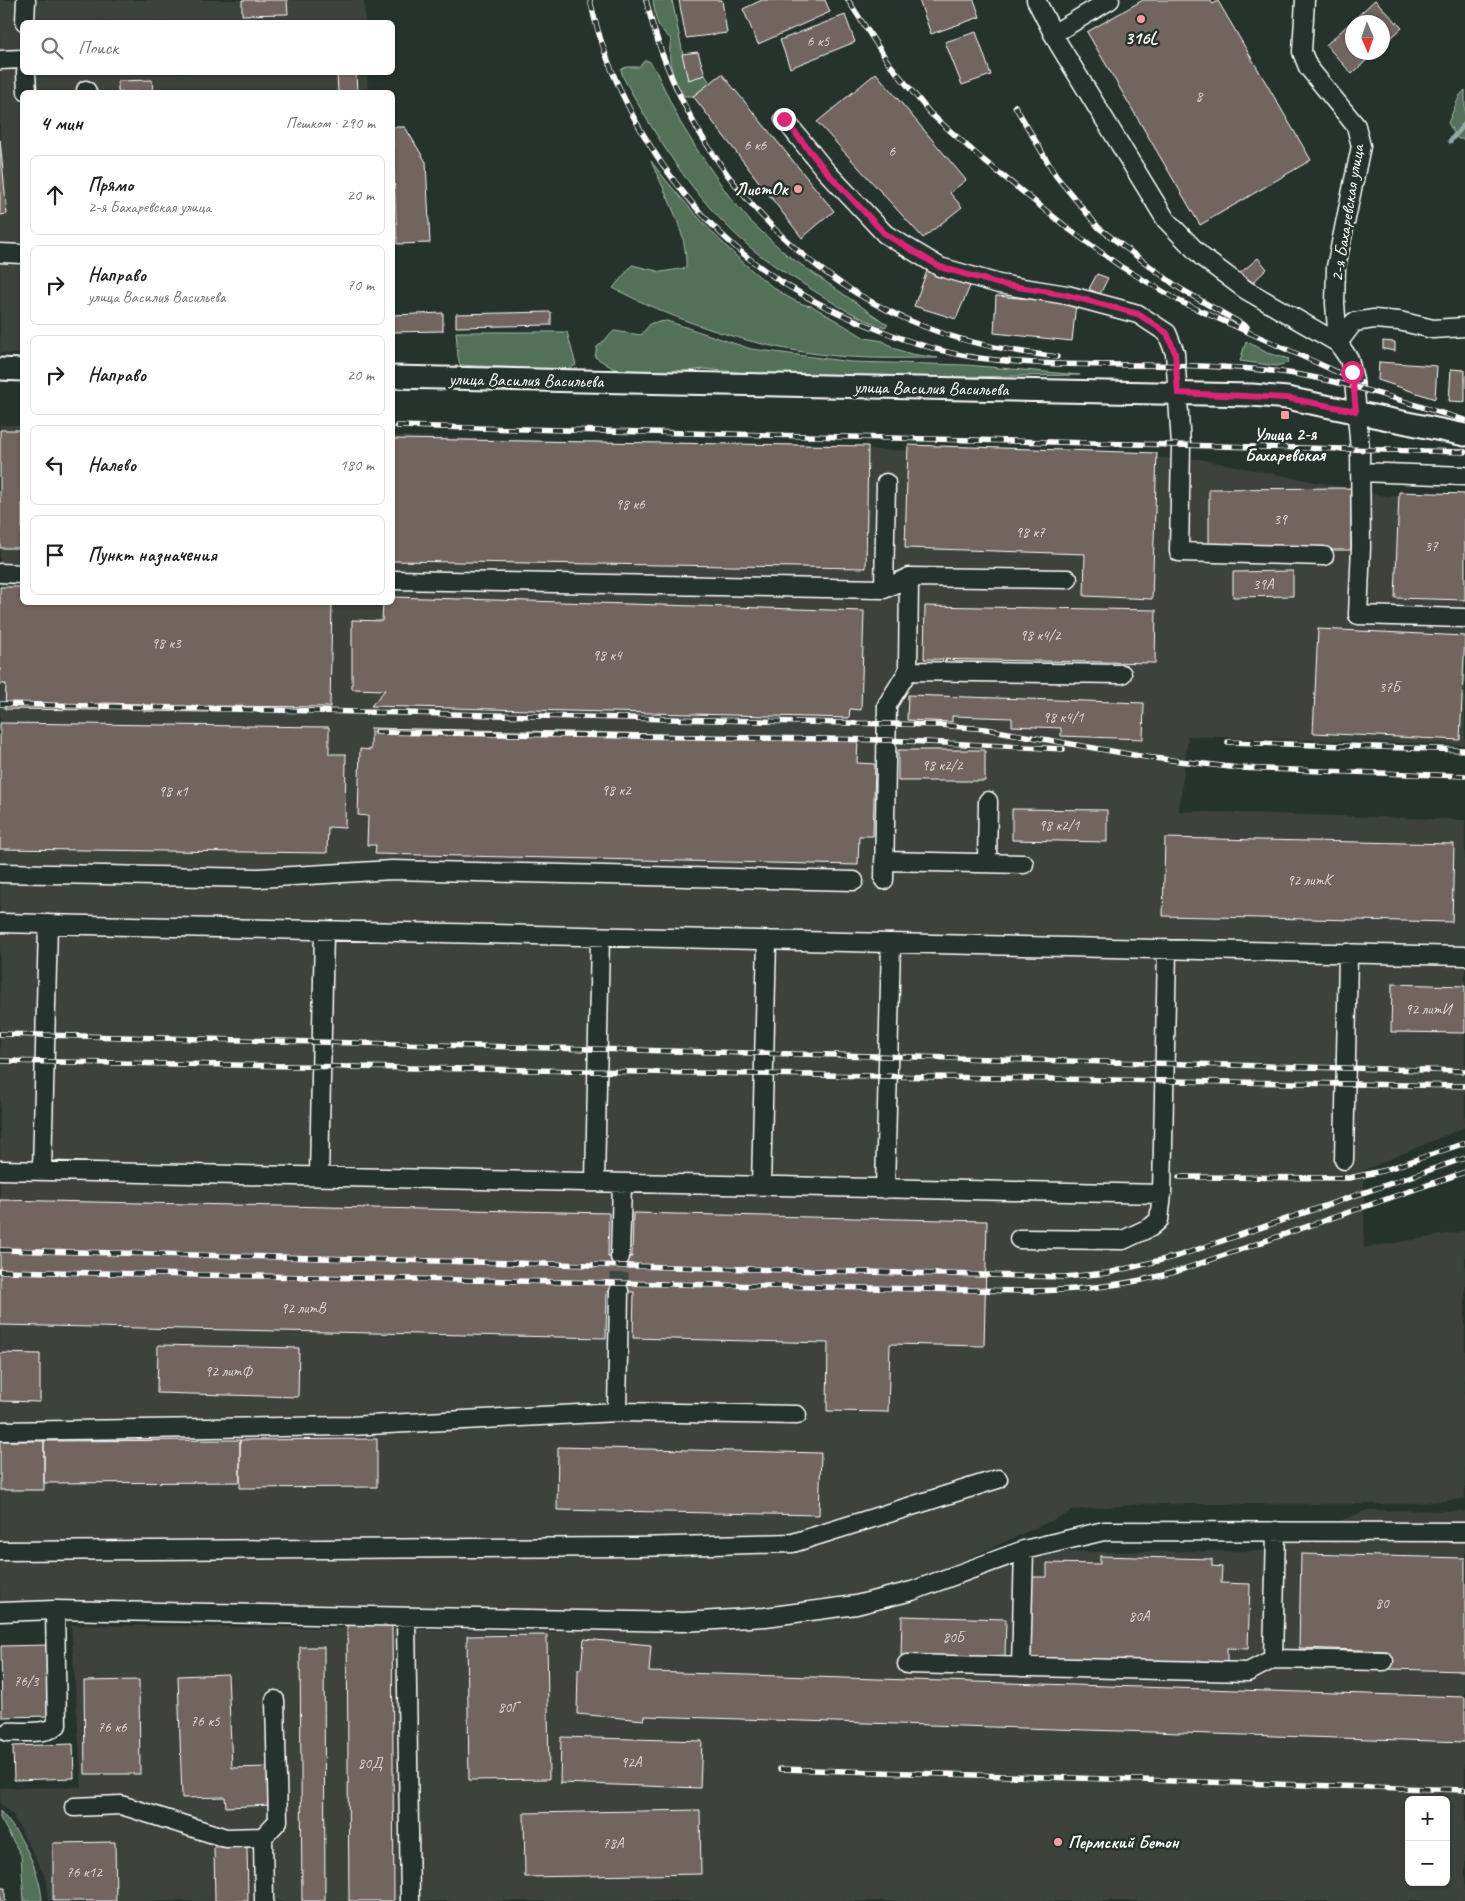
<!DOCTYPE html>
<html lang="ru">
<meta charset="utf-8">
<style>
body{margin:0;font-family:Caveat,sans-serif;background:#f6f6f6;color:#202124}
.controls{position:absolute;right:15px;bottom:15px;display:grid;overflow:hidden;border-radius:8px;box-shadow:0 1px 4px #0004}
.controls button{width:45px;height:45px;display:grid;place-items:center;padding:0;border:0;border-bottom:1px solid #e0e0e0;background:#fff;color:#202124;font:25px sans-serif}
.compass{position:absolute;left:1345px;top:15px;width:45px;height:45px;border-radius:50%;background:#fff;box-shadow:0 1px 4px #0004;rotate:178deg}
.stop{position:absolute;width:15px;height:15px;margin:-11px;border:4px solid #db2777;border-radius:50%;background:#fff}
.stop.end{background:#db2777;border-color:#fff;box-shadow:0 1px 5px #0008}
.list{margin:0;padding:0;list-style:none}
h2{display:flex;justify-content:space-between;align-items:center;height:65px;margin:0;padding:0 20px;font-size:21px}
h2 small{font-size:16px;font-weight:400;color:#757577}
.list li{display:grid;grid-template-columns:32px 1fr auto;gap:15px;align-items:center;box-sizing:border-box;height:80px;margin:0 10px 10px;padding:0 10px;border:1px solid #e0e0e0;border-radius:8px}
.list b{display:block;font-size:19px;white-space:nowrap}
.list p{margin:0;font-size:16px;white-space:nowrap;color:#757577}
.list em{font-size:16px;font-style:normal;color:#757577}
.icon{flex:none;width:28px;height:28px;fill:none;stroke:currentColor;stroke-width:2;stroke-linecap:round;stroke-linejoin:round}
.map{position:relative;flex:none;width:1465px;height:1901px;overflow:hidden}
.search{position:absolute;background:#fff;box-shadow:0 1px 4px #0004;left:20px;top:20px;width:375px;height:55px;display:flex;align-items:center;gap:12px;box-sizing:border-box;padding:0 18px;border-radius:8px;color:#757577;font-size:19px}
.panel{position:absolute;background:#fff;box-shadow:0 1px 4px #0004;left:20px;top:90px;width:375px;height:515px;border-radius:8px}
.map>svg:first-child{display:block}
.built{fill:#3d423c;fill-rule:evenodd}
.green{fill:#527058;stroke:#a8b8ac}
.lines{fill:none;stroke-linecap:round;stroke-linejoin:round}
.stream{stroke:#94a7ac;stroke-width:5}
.building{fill:#726560;stroke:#fff}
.minor-tunnel{stroke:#3c4742;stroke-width:18;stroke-dasharray:18 9;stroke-linecap:butt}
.minor-casing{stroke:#fff;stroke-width:21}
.major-casing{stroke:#fff;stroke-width:25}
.minor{stroke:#26332d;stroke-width:18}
.major{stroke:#26332d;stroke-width:21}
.rail-casing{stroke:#fff;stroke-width:5.5}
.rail{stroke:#26332d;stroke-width:4;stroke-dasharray:11;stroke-linecap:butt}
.route{stroke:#db2777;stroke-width:6}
.poi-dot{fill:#ff9aa2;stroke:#26332d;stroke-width:2}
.labels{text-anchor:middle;stroke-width:5;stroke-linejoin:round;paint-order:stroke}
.number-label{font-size:15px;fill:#dcd8d7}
.poi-label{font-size:18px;font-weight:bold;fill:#fff;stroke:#26332d}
.street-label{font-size:18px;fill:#fff;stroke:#26332d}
</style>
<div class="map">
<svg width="1465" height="1901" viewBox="0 0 1465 1901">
<rect width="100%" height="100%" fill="#26332d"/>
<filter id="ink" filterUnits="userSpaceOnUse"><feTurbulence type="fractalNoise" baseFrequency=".02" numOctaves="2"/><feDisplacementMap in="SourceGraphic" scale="10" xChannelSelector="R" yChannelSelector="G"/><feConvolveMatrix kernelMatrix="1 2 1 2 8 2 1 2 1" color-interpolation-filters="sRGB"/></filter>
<g filter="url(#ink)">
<path class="built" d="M0 0H364L365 22H22V72L367 73 368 92H22V354L0 353Z
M0 425H22V602H392L393 436 1199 459 1386 496 1465 499V745L1188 736 1179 811 1465 820V1127L1364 1170V1248L1465 1231V1499L1402 1504H1145L1075 1510 905 1587 807 1608 708 1614 0 1606Z
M1368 1510 1465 1511V1901H48L47 1880 13 1815 0 1803V1788L82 1787 71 1625 671 1632 867 1608 1053 1552 1263 1551ZM1409 1800H1446V1882H1409Z"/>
<path class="green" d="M653 0H672L688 79 705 75 710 83 693 96H684C672 77 667 61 671 39 655 26 656 19 653 0Z
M644 61H649L654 67 680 122 698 151 729 196 750 221 787 255 888 325 885 327C858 319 835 304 811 289 794 278 777 268 761 256 700 209 659 143 623 77L621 70 626 67H639Z
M1465 90V139H1458L1448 123 1460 95Z
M651 161C677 196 770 303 812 306L865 338 883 341 896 349 911 354 938 358C909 358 879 359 850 357 768 352 686 326 613 288L632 265 661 272 686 268C688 232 665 194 651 161Z
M667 321 751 349 851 362 966 365 1080 375 903 378 776 376 704 369 669 373 614 369 595 357 597 347 614 331 641 335 651 323Z
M456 332H567L576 365 566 370 460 365 458 356Z
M1246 341 1267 353 1289 359 1287 363 1276 366 1240 361Z
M0 1811C21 1834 40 1869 42 1901H24L21 1855 0 1818Z"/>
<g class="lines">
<path class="stream" d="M1450 141 1465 124"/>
</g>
<path class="building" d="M242 0H287L288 14 242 15Z
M679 0H722L727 33 686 38Z
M762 0H825L830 12 758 44 743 9Z
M919 0H974L980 17 931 34Z
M1143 0H1210L1213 4 1218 1 1311 160 1200 225 1087 32Z
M1375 0 1402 28 1382 46V22H1352V52H1375L1352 74 1326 45Z
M845 15 855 42 790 68 780 40Z
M976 32 991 75 962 85 945 42Z
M698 52 705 75 688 80 682 54Z
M876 73 966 180 950 193 962 207 923 238 817 122Z
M356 74 357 92H338L337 75Z
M722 74 834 211 802 238 693 96Z
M152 80 153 92H118V81Z
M392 127H405L426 162 430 243 397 244Z
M0 140 7 214 0 215Z
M1258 258 1267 269 1250 285 1239 274Z
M927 271 970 286 956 319 914 306Z
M1097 274 1108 278 1100 294 1089 289Z
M996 296 1076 303 1072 341 994 333Z
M551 312V325L456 327V314Z
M443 313V331L392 332V315Z
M1383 341 1395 342V351L1383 349Z
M1379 362 1437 366 1435 399 1378 380Z
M1451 369 1465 370V402L1449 401Z
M0 430H22V548H0Z
M392 439 868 446 866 568 392 561Z
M908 445 1157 453 1152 599 1084 596 1085 554 905 548Z
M1351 488V550H1209V489Z
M1399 492 1465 494V600L1395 598Z
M1293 571V596L1233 597V572Z
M0 587H22V602H332L330 707 208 706V712L144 711V704L101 703V710L5 709 6 684H0Z
M392 597 864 611 861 710 850 709 849 718 371 706 385 690 352 689V620L382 621 383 602H392Z
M925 606 1156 610 1155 663 924 659Z
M1318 629 1465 636 1460 740 1313 733Z
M908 695 1144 703 1143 739 1061 736V728L1012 726V718L952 716V722L907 720Z
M0 723 329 727V754H346L345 828 328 827 327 853 0 849Z
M371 728 858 738 857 763 875 764 873 836H859L858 865 375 854 376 845H367L368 816 358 815 360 749 371 750Z
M898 750H985V781H898Z
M1012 809 1107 810V842L1012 840Z
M1165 838 1454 844 1452 922 1163 916Z
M1392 984 1465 986V1033L1391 1032Z
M0 1200 609 1213 608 1257H632L633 1213 987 1221 984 1346 890 1344 888 1412 827 1411 828 1343 633 1338 634 1292 607 1291 606 1338 0 1325Z
M158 1345 299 1348 298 1397 157 1393Z
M0 1353 40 1354V1402L0 1401Z
M377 1439V1487L240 1488V1440Z
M240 1440V1482L44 1483V1441Z
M0 1441H44V1490H0Z
M558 1447 821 1453 819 1515 557 1510Z
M1301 1554 1465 1558V1671L1388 1669V1651L1299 1648Z
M1100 1556 1212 1559V1566L1222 1567 1221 1583 1250 1584 1248 1649 1227 1648V1667L1029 1662 1031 1577H1047V1563L1100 1564Z
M902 1616 1006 1619 1005 1657 901 1655Z
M392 1624 394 1901H349L347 1625Z
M547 1635 549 1779 469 1780 467 1636Z
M584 1639 651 1645 649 1672 1465 1697V1742L645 1716 644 1720 577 1714 578 1669H581Z
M49 1645 51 1716 2 1717 1 1646Z
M300 1647H324L325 1901H302Z
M228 1674 232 1768 270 1767 272 1805 226 1807 225 1797 182 1798 178 1676Z
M139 1680 140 1774H85L84 1681Z
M561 1737 702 1741 700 1788 560 1783Z
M73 1744 74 1778 14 1780 13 1746Z
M700 1810 701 1874 525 1877 524 1813Z
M115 1842 116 1901H53V1843Z
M247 1846 248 1901H215L214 1847Z
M0 1888H5V1901H0Z"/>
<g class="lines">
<path class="minor-tunnel" d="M619 1291 620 1257"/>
<defs>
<path id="minor" d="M1036 0 1058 43 1166 220 1202 257 1246 290 1338 343
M1305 0 1302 52 1308 67 1356 126 1361 146 1336 267 1335 303 1338 343 1349 359 1354 380 1360 450 1361 547 1358 615 1465 618
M25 22 26 0
M1053 34 1110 0
M0 60 22 59
M26 72 27 92
M86 90 87 92
M784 119 825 170 885 234 940 267 999 284 1067 295 1138 314 1167 333 1175 353 1181 445 1179 552 1324 556
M0 253 22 254
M1338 343 1354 322 1374 319 1399 321 1433 329 1465 327
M1360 472 1465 476
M0 573 22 574
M392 580 884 589 909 577 1068 579
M884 589 886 483
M908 671 1122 674
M884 861 1024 864
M987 863 988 801
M0 873 259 878 392 870 854 881
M884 880 887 705 908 671 909 577
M0 923 1465 956
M1344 1160 1348 953
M0 1170 1162 1194 1167 949
M42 1171 48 924
M319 1176 324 931
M595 1182 600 937
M761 1186 767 940
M885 1189 891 943
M1019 1239 1123 1240 1151 1227 1159 1220 1162 1194
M620 1257 622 1183
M617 1412 619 1291
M0 1431 350 1426 617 1412 797 1415
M1276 1531 1273 1659 1384 1661
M0 1551 636 1547 793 1543 998 1479
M0 1612 55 1610 683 1622 765 1617 856 1605 912 1591 1024 1550 1104 1531 1465 1532
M406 1618 410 1901
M907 1664 1248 1672 1273 1659
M1021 1667 1024 1550
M8 1732C22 1731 48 1735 57 1725L55 1610
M74 1807 121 1805 226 1838 263 1837
M264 1901 263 1837 278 1821 275 1700"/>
<path id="major" d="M0 369 22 370
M392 377 1252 395 1287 398 1465 435"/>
</defs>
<use href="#minor" class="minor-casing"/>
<use href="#major" class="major-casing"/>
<use href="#minor" class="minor"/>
<use href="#major" class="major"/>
<defs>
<path id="rail" d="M590 0C613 103 675 203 760 267 795 293 833 312 872 327 906 341 943 353 979 358 1079 371 1181 359 1281 372 1344 380 1404 402 1465 420
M646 0C681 146 784 272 925 327 968 344 1012 351 1057 357
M848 0 888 62 930 113 982 159 1070 230 1120 266 1181 302 1335 371
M1015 106 1056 176 1099 228 1179 288 1247 327
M1330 369 1362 383
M397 426 1465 452
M0 704 939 725 986 729 1151 758
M376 732 886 740 1063 749
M1228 742 1465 750
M1145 757 1239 768 1465 776
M0 1034 1465 1071
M0 1061 1465 1086
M1179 1177 1349 1178 1382 1171 1465 1143
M0 1250 1064 1277 1108 1273 1178 1256 1465 1158
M0 1271 1022 1291C1075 1291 1127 1286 1178 1271L1465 1172
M780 1769 1465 1790"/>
</defs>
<use href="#rail" class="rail-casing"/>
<use href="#rail" class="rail"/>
</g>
</g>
<g class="lines" filter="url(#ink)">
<path class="route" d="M784 119 825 170 885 234 940 267 1000 284 1067 295 1138 314 1167 333 1175 353 1178 393 1287 398 1356 411 1352 372"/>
</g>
<g class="poi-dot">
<circle cx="1141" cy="19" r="5"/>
<circle cx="798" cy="189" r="5"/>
<rect x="1280" y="410" width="10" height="10" rx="2.5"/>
<circle cx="1058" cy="1842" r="5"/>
</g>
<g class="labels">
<g class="number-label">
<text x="818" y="46">6 к5</text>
<text x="1199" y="101">8</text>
<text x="755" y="150">6 к6</text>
<text x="892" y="156">6</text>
<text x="630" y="509">98 к6</text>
<text x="1280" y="524">39</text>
<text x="1030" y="537">98 к7</text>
<text x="1431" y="551">37</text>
<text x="1263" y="589">39А</text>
<text x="1040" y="640">98 к4/2</text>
<text x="166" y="648">98 к3</text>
<text x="607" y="660">98 к4</text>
<text x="1389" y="692">37Б</text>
<text x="1063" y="722">98 к4/1</text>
<text x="942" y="770">98 к2/2</text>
<text x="616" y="795">98 к2</text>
<text x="173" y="796">98 к1</text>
<text x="1059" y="830">98 к2/1</text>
<text x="1309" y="885">92 литК</text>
<text x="1428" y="1014">92 литИ</text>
<text x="303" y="1313">92 литВ</text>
<text x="228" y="1376">92 литФ</text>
<text x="1382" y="1608">80</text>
<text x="1139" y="1621">80А</text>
<text x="953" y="1642">80Б</text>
<text x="26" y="1686">76/3</text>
<text x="508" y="1712">80Г</text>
<text x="205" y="1726">76 к5</text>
<text x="112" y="1732">76 к6</text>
<text x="631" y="1767">92А</text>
<text x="370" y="1768">80Д</text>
<text x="613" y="1848">78А</text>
<text x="84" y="1877">76 к12</text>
</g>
<g class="poi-label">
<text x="1141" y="44">316L</text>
<text x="788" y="195" text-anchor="end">ЛистОк</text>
<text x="1285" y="440">Улица 2-я<tspan x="1285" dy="21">Бахаревская</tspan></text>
<text x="1068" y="1848" text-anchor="start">Пермский Бетон</text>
</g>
<g class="street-label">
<text transform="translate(1347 213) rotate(-81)" y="6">2-я Бахаревская улица</text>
<text transform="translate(526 380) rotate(1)" y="6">улица Василия Васильева</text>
<text transform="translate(931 388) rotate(1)" y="6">улица Василия Васильева</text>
</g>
</g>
</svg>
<div class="controls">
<button>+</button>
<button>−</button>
</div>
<svg class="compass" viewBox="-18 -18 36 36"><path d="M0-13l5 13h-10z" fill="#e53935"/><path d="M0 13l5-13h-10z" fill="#757577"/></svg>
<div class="stop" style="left:1352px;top:372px"></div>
<div class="stop end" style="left:784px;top:119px"></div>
<div class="search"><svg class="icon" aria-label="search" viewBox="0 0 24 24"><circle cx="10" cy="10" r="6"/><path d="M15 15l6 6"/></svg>Поиск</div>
<section class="panel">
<h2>4 мин<small>Пешком · 290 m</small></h2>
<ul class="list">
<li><svg class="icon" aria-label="ahead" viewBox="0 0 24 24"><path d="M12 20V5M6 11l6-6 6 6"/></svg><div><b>Прямо</b><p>2-я Бахаревская улица</p></div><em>20 m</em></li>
<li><svg class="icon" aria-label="right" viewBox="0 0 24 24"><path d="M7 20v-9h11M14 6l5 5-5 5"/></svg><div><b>Направо</b><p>улица Василия Васильева</p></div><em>70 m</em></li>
<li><svg class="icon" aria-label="right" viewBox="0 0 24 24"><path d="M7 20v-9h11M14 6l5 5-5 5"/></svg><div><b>Направо</b></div><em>20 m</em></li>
<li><svg class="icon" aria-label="left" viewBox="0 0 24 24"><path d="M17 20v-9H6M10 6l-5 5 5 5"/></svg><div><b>Налево</b></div><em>180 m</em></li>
<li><svg class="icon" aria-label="arrive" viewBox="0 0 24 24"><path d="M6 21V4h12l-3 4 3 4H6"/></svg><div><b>Пункт назначения</b></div></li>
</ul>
</section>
</div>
